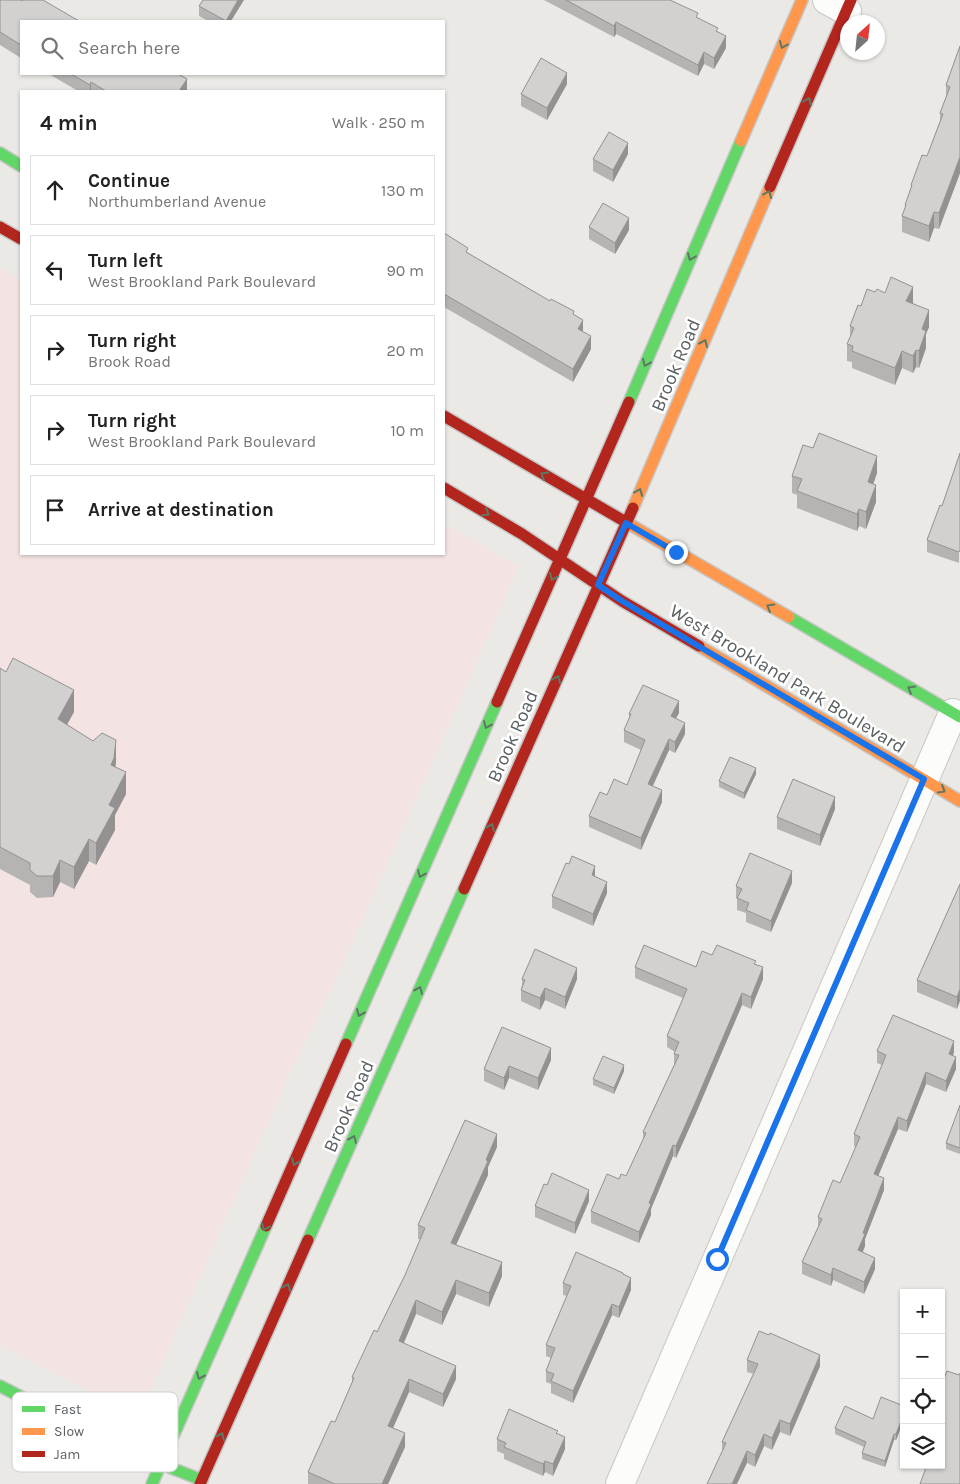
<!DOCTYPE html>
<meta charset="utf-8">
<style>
body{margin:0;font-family:Karla,sans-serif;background:#f6f6f6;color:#222}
.controls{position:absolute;right:15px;bottom:15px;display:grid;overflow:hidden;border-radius:0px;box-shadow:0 1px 4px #0004}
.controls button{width:45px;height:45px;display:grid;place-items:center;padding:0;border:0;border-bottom:1px solid #e0e0e0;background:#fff;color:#222;font:25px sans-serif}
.compass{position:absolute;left:840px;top:15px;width:45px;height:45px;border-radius:50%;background:#fff;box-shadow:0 1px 4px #0004;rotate:27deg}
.stop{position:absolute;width:15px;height:15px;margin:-11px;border:4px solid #1a73e8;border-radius:50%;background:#fff}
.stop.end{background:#1a73e8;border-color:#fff;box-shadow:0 1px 5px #0008}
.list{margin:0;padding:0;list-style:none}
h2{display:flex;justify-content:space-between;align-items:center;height:65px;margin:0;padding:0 20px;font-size:21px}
h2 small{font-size:16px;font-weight:400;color:#767676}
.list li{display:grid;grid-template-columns:32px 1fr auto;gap:15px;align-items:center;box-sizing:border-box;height:70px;margin:0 10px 10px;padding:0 10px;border:1px solid #e0e0e0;border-radius:0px}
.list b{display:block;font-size:19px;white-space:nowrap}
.list p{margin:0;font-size:16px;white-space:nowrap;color:#767676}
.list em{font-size:16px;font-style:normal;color:#767676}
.icon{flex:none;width:28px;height:28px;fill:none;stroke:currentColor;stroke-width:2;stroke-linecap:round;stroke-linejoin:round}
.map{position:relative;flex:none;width:960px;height:1484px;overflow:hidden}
.search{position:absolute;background:#fff;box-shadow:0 1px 4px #0004;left:20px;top:20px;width:425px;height:55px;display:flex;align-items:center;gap:12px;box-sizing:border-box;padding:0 18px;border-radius:0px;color:#767676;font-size:19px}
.panel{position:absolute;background:#fff;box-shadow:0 1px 4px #0004;left:20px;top:90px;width:425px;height:465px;border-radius:0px}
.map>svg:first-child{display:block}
.medical{fill:#f3e4e3}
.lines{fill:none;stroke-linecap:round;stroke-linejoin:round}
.street-casing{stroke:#c7c7c6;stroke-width:30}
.fast-casing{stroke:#c6c6c6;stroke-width:14}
.slow-casing{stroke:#c6c6c6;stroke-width:14}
.jam-casing{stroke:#c6c6c6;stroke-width:14}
.street{stroke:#fcfcfb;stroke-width:28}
.fast{stroke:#63d668;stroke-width:11}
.slow{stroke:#ff974d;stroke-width:11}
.jam{stroke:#b3261e;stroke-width:11}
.wall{fill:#b5b4b2}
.shaded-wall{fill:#939291}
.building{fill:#d2d1cf;stroke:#939291}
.oneway{stroke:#5d7864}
.route{stroke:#1a73e8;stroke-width:6}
.labels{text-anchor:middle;stroke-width:5;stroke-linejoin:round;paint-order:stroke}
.street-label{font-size:19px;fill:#5b6063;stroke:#fff}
.key{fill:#fff;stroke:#cecfd0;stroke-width:1}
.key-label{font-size:14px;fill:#5b6063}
</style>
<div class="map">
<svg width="960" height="1484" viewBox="0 0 960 1484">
<rect width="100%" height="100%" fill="#ebe9e5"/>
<path class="medical" d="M0 268 21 280V554H444V523L519 567 334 984 289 1075 139 1416 0 1345Z"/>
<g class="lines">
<defs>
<path id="street" d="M827 0 847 11
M620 1484 953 713"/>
<path id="fast" d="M0 153 21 166
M629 402 741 141
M789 617 960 717
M346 1044 497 702
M308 1240 464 889
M0 1386 120 1448 202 1480
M152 1484 266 1226"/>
<path id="slow" d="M741 141 802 0
M633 508 770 187
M624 521 789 617
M699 646 960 801"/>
<path id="jam" d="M770 187 851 0
M0 227 21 239
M444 416 624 521
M444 488 522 534 622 601 699 646
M497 702 629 402
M464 889 633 508
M266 1226 346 1044
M200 1484 308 1240"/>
</defs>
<use href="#street" class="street-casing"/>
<use href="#fast" class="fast-casing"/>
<use href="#slow" class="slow-casing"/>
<use href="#jam" class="jam-casing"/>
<use href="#street" class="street"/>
<use href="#fast" class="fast"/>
<use href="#slow" class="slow"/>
<use href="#jam" class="jam"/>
</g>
<path class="wall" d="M0 0 21 21V58L0 45Z
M544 0H670L698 18 718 32 726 48 714 69 704 64 698 76 616 34 614 37Z
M199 6 231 21H208L199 16Z
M960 46V173L939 229 934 228 929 242 902 232V216L905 210V205L911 188V185L927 156 940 121V113L946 97V85Z
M49 74H178L187 91H78Z
M567 84 547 120 521 106V94Z
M628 154 613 182 593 171V159Z
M589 227 629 230 615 254 589 239Z
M444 233 468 253 550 301 574 314 591 349 573 382 444 307Z
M875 292 913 303 929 327 926 334V348L919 368 916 367 913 373 902 368 895 385 852 368V362L847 361V344L850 338V326L861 306Z
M960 453 959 563 927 552V540L942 506Z
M877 473 873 484 876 502 866 529 859 526 857 531 797 508V495L792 493V476Z
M0 668 74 712 67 724 116 762 115 767 126 794 115 815V830L96 865 89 861 74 889 60 882 53 897 37 898 30 892V885L0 869Z
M679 713 676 718 685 734 675 753 669 750 653 786 662 802 641 850 589 827V816L607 795 627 785 641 750 624 742V730L629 718V714Z
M756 774 744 799 719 787V781Z
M835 809 820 846 777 829V817Z
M569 864 595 876 607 893 593 926 552 908V896Z
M792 883 771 932 746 922V913L737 910V899L736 898V886Z
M960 884 957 1009 917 992V980Z
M712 955 756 964 763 979 751 1009 742 1005 696 1113 676 1158 673 1156 651 1209V1215L639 1243 591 1223V1211L619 1179 626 1176 643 1140V1132L674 1065V1054L675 1052 667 1047V1036L683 998 635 978V967H696Z
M522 979H577L565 1009 545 1000 540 1010 521 1001V990L522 986Z
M877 1051 954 1052 953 1056 956 1069 946 1092 926 1084 907 1132 898 1129 878 1176 884 1190 865 1239V1246L863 1252 875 1269 864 1294 833 1280 831 1286 802 1274V1262L818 1227V1217L840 1183 856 1147 854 1146V1134L882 1065 877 1063Z
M551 1060 538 1090 509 1078 504 1090 484 1081V1069Z
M624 1071 614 1094 593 1085V1079Z
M960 1105V1154L946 1149V1143Z
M497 1147 488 1167V1175L456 1245 502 1276 489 1307 456 1294 442 1325 416 1314 404 1343 456 1379 443 1407 409 1392 393 1428 405 1447 388 1484H308V1472L335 1422 352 1383V1377L377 1332 405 1275 420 1239H418V1225Z
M589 1201 575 1234 535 1217V1206Z
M623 1274 631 1290 619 1318 612 1315 573 1403 551 1393V1384L546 1382V1371L551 1358 546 1356V1345L567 1296 563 1295V1283Z
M747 1360 820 1366 790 1436 780 1432 772 1450 764 1446 755 1467 722 1450V1442L754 1374 747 1372Z
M904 1406V1420L896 1440H894L885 1467 862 1459V1453L864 1447 835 1434V1428L873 1419Z
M558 1434 565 1449 553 1476 545 1472 543 1476 504 1459V1454L497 1451V1439Z"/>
<path class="shaded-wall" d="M238 0H244L231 21H226Z
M616 22V34L614 37V26Z
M726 36V48L714 69V58Z
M704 52V64L698 76V65Z
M567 73V84L547 120V108Z
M187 79V91H179Z
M91 82V91H90V85Z
M628 143V154L613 182V170Z
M960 157V173L939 229V213Z
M934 212V228L929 242V226Z
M629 218V230L615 254V243Z
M913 287V304L906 301Z
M929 310V327L926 334V348L919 368V351L922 329Z
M583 320V333L578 329Z
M591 336V349L573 382V369Z
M916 350V367L913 373V356Z
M902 351V368L895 385V368Z
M877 456V473L868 499V482Z
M876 485V502L866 529V512Z
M859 509V526L857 531V514Z
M74 690V712L58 741V719Z
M679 701V713L671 727V716Z
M685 723V734L675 753V742Z
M669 739V750L648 796V784Z
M116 740V762L114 780 111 765Z
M756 768V774L744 799V793Z
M126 772V794L115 815V830L96 865V843L109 805Z
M662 790V802L641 850V838Z
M835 797V809L820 846V835Z
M89 839V861L74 889V867Z
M60 860V882L53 897V876Z
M595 866V878L592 875Z
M792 871V883L771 932V921Z
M607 882V893L593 926V914Z
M763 967V979L751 1009V997Z
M577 968V979L565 1009V997Z
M545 988V1000L540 1010V998Z
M960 989V1001L957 1009V997Z
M742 993V1005L696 1113 676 1158V1146Z
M954 1041V1052L949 1066V1054Z
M551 1048V1060L538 1090V1078Z
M956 1057V1069L946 1092V1081Z
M624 1065V1071L614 1094V1088Z
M509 1066V1078L504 1090V1078Z
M926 1072V1084L907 1132V1121Z
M898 1117V1129L874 1186V1174Z
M497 1134V1147L488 1167V1175L451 1256V1243Z
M673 1145V1156L651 1209V1215L639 1243V1232L649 1203Z
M884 1178V1190L865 1239V1246L858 1262V1250L863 1233Z
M589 1190V1201L575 1234V1223Z
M875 1258V1269L864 1294V1282Z
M502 1262V1276L489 1307V1293Z
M833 1268V1280L831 1286V1275Z
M631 1278V1290L619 1318V1307Z
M456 1280V1294L442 1325V1312Z
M416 1300V1314L399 1354V1341Z
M612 1304V1315L573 1403V1391Z
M820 1355V1366L790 1436V1424Z
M456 1366V1379L443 1407V1394Z
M409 1379V1392L388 1439V1426Z
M904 1414V1420L896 1440V1434Z
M780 1420V1432L772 1450V1438Z
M405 1433V1447L388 1484H382Z
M764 1434V1446L755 1467V1455Z
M894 1434V1440L885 1467V1461Z
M565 1437V1449L553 1476V1464Z
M747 1451V1463L737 1484H732Z
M545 1461V1472L543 1476V1464Z"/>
<path class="building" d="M0 0H20L22 1 23 0H43L79 21H21V45L0 32Z
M203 0H238L226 21 199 6Z
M566 0H670L698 13 696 17 718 28 716 31 726 36 714 58 704 52 698 65 616 22 614 26Z
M960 46V157L939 213 934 212 929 226 902 216 906 205H905L912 185H911L922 155 927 156 943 114 940 113 950 87 946 85Z
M541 58 567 73 547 108 521 94Z
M71 74H178L187 79 179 91H106L91 82 90 85Z
M609 132 628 143 613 170 593 159Z
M603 203 629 218 615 243 589 227Z
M444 233 468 248 466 252 550 301 551 299 574 311 573 314 583 320 578 329 591 336 573 369 444 294Z
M891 277 913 287 906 301 929 310 922 329 926 331 919 351 916 350 913 356 902 351 895 368 852 351 853 346 847 344 854 328 850 326 858 305 861 306 867 289 875 292 877 289 885 293Z
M819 433 877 456 868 482 876 485 866 512 859 509 857 514 797 491 802 479 792 476 803 445 813 448Z
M960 453V550L959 552 927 540 940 505 942 506Z
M13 658 74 690 58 719 93 741 102 733 116 740 114 758 111 765 126 772 109 805 115 808 96 843 89 839 74 867 60 860 53 876H37L30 870V863L0 847V668L6 672Z
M643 685 679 701 671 716 685 723 675 742 669 739 648 784 662 790 641 838 589 816 600 792 607 795 614 779 627 785 645 740 624 730 631 714H629Z
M730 757 756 768 744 793 719 781Z
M793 779 835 797 820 835 777 817Z
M750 853 792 871 771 921 746 910 749 903 737 898 742 889 736 886Z
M572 856 595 866 592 875 607 882 593 914 552 896 566 863 569 864Z
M960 884V989L957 997 917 980Z
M644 945 696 967 702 951 712 955 717 945 756 961 754 964 763 967 751 997 742 993 696 1101 676 1146 673 1145 649 1203 651 1204 639 1232 591 1211 607 1174 619 1179 621 1174 626 1176 646 1133 643 1132 679 1055 674 1054 679 1042 667 1036 687 989 635 967Z
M535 949 577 968 565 997 545 988 540 998 521 990 525 980 522 979Z
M893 1015 954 1041 949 1054 956 1057 946 1081 926 1072 907 1121 898 1117 874 1174 884 1178 863 1233 865 1234 858 1250 875 1258 864 1282 833 1268 831 1275 802 1262 822 1219 818 1217 833 1180 840 1183 860 1137 854 1134 886 1055 877 1051Z
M502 1027 551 1048 538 1078 509 1066 504 1078 484 1069Z
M603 1056 624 1065 614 1088 593 1079Z
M960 1105V1148L946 1143Z
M465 1120 497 1134 486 1160 488 1161 451 1243 502 1262 489 1293 456 1280 442 1312 416 1300 399 1341 456 1366 443 1394 409 1379 388 1426 405 1433 382 1484H335L308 1472 331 1421 335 1422 354 1378 352 1377 374 1330 377 1332 405 1275 425 1228 418 1225Z
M552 1173 589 1190 575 1223 535 1206 544 1184 547 1185Z
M576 1252 623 1273V1274L631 1278 619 1307 612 1304 573 1391 551 1381 554 1374 546 1371 555 1348 546 1345 571 1286 563 1283Z
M759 1331 769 1335 770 1333 820 1355 790 1424 780 1420 772 1438 764 1434 755 1455 747 1451 732 1484H707L726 1443 722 1442 758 1364 747 1360Z
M947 1371 959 1375 960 1373V1484H920L927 1465H941V1426L944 1420 941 1419V1385Z
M881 1397 904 1406V1414L896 1434H894L885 1461 862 1453 866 1442 835 1428 845 1406 873 1419Z
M509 1409 558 1431 556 1433 565 1437 553 1464 545 1461 543 1464 504 1447 506 1443 497 1439Z"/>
<defs><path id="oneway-chevron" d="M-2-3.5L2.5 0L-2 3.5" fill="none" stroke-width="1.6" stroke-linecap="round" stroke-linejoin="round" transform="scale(1.25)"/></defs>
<g class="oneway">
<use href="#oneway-chevron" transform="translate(783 45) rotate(113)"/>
<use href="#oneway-chevron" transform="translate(808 101) rotate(-67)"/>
<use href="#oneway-chevron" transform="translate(768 194) rotate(-67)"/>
<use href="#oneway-chevron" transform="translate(691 257) rotate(113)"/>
<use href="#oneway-chevron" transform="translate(704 343) rotate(-67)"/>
<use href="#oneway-chevron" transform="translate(646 363) rotate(113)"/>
<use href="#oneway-chevron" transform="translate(544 475) rotate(-149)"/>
<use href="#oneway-chevron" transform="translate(639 492) rotate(-67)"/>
<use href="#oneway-chevron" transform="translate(486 513) rotate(30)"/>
<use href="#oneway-chevron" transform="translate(553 577) rotate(114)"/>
<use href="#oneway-chevron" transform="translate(770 607) rotate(-150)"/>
<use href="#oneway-chevron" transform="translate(557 679) rotate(-66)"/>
<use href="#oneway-chevron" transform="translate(911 689) rotate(-150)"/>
<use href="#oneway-chevron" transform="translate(487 725) rotate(114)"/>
<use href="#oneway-chevron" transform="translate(942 790) rotate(31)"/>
<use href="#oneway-chevron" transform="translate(491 827) rotate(-66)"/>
<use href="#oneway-chevron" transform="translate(421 874) rotate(114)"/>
<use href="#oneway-chevron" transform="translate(419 990) rotate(-66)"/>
<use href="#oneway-chevron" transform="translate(360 1013) rotate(114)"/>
<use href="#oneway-chevron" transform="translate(353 1139) rotate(-66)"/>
<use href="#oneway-chevron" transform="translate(295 1162) rotate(114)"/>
<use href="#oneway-chevron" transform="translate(265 1227) rotate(114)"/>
<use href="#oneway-chevron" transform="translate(287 1287) rotate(-66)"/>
<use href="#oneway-chevron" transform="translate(200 1376) rotate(114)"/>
<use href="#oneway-chevron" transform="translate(221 1436) rotate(-66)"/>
</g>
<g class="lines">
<path class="route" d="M676 552 626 523 598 585 622 601 924 779 717 1259"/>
</g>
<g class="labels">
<g class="street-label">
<text transform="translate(675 365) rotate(-67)" y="7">Brook Road</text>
<text transform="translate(788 678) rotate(31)" y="7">West Brookland Park Boulevard</text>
<text transform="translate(512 736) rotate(-66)" y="7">Brook Road</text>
<text transform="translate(348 1106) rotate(-66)" y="7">Brook Road</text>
</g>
</g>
<rect x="12" y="1392" width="166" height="80" rx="8" class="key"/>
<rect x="22" y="1406" width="23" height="6" fill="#63d668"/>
<rect x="22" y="1428" width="23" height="7" fill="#ff974d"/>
<rect x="22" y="1451" width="23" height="6" fill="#b3261e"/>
<g class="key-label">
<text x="54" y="1414">Fast</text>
<text x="54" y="1436">Slow</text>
<text x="54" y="1459">Jam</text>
</g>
</svg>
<div class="controls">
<button>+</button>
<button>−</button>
<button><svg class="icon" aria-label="locate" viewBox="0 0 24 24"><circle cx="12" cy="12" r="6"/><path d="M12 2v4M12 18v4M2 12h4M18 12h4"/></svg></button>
<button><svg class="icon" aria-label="layers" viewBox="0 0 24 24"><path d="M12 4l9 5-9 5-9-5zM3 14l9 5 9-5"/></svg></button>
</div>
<svg class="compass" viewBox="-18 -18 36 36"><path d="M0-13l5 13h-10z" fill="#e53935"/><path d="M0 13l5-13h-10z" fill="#767676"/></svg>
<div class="stop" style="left:717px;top:1259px"></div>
<div class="stop end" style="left:676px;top:552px"></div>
<div class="search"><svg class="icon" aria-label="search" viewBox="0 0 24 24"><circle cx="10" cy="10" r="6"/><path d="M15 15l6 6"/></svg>Search here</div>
<section class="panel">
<h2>4 min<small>Walk · 250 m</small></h2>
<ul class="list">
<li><svg class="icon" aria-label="ahead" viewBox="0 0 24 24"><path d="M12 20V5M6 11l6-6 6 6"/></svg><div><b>Continue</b><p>Northumberland Avenue</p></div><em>130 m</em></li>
<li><svg class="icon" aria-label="left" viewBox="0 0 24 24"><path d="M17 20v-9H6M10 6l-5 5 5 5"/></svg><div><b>Turn left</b><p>West Brookland Park Boulevard</p></div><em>90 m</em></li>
<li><svg class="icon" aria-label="right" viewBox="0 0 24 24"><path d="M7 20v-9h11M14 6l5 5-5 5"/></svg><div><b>Turn right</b><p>Brook Road</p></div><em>20 m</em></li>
<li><svg class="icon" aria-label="right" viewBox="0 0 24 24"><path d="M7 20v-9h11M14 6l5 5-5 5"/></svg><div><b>Turn right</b><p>West Brookland Park Boulevard</p></div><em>10 m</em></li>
<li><svg class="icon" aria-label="arrive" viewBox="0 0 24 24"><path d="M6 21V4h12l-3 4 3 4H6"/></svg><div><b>Arrive at destination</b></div></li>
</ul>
</section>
</div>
